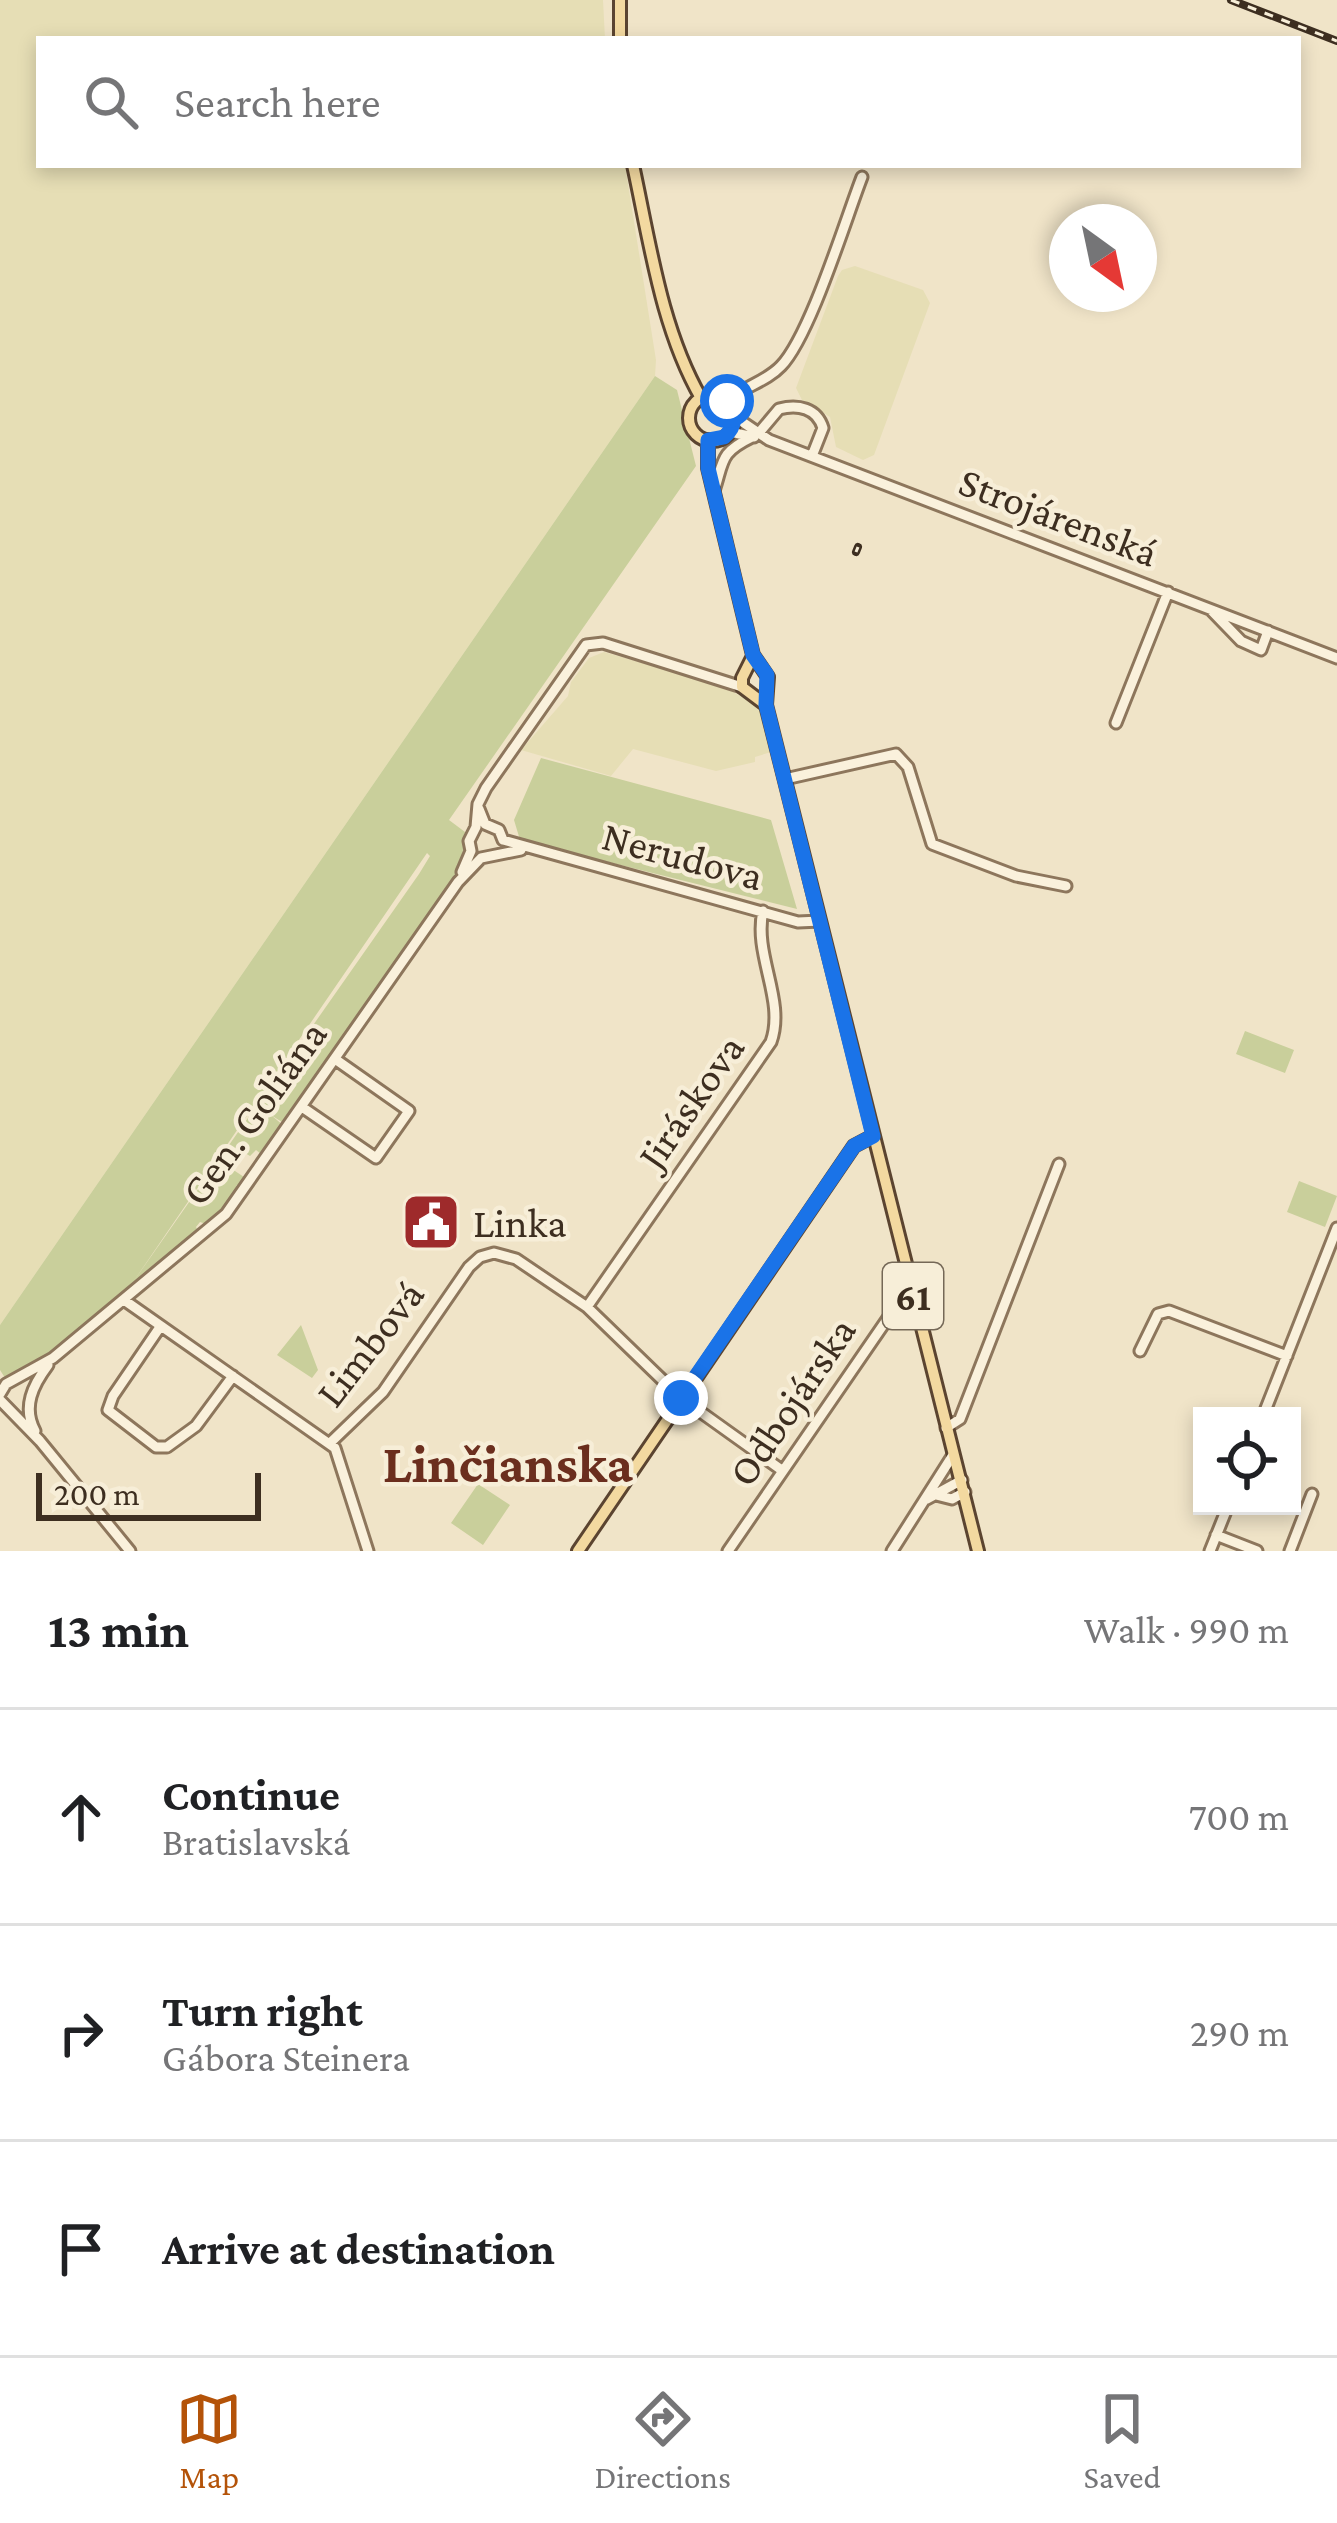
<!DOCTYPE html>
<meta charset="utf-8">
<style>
body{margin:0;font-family:"Crimson Pro",serif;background:#f2f2f2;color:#202124}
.controls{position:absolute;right:36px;bottom:36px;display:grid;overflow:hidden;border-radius:0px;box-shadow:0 6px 18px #0003}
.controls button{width:108px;height:108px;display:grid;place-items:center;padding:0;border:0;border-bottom:3px solid #e0e0e0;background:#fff;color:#202124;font:60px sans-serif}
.compass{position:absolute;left:1049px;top:204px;width:108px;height:108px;border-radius:50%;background:#fff;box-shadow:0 6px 18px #0003;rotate:147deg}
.scale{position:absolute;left:36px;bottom:30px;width:225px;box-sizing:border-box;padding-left:12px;border:6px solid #3d2e20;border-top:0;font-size:33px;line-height:42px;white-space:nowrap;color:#3d2e20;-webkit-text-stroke:9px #f7eed8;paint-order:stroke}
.stop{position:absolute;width:36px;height:36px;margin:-27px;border:9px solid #1a73e8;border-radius:50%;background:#fff}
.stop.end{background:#1a73e8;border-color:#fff;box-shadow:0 3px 12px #0008}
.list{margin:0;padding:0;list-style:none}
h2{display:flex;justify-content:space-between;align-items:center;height:156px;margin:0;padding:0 48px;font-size:51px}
h2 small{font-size:39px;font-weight:400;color:#757577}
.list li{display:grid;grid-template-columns:78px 1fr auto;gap:36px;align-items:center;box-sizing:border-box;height:216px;padding:0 48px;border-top:3px solid #e0e0e0}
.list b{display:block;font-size:45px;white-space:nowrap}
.list p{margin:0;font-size:39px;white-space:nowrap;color:#757577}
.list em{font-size:39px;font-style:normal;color:#757577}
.icon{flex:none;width:66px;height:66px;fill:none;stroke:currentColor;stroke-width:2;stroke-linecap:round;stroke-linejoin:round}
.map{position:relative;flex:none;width:1337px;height:1551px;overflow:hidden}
.search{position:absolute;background:#fff;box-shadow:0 6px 18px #0003;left:36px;right:36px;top:36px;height:132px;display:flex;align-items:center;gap:30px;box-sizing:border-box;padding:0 42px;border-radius:0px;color:#757577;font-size:45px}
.sheet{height:804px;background:#fff}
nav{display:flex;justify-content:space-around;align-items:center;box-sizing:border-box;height:168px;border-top:3px solid #e0e0e0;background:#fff;font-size:33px;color:#757577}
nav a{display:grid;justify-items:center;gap:6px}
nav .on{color:#b45309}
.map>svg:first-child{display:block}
.farmland{fill:#e6deb5}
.green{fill:#c9cf9b;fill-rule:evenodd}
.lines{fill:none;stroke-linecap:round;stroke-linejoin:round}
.minor-casing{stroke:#8d765c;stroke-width:15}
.major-casing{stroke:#5b4430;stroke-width:16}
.minor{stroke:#faf1dc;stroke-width:9}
.major{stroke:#f3d9a0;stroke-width:10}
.rail-casing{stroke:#3d2e20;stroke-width:8}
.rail{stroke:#f7eed8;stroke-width:3;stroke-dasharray:9;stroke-linecap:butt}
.route{stroke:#1a73e8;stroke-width:15}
.labels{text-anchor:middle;stroke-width:9;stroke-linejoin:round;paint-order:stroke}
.shield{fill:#f7eed8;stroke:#756857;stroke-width:3}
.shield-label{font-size:39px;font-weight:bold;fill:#3d2e20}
.street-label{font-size:42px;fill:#3d2e20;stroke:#f7eed8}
.poi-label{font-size:42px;fill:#3d2e20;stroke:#f7eed8;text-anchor:start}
.district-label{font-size:54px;font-weight:bold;fill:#6b2e1e;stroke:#f7eed8}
</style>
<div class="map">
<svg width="1337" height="1551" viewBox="0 0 1337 1551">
<rect width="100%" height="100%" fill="#f0e4c8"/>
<path class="farmland" d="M0 0H603L605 39H39V165H625L656 360 655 376 0 1325Z
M855 266 923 290 930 303 874 455 863 460 836 447 830 417 802 400 796 388 838 276 842 270Z
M604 652 723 686 759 707 771 752 755 757V762L716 771 633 749 611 776 521 750 568 696 571 682 589 658Z"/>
<path class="green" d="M655 376 677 390 696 466 449 820 465 832 462 858 465 861 456 878 328 1057 285 1124 271 1115 284 1126 259 1161 261 1154 256 1150 250 1156 240 1150 229 1167 247 1179 241 1187 236 1185 240 1189 209 1225 200 1222 196 1227 199 1233 31 1369 7 1381 0 1370V1325ZM427 853 430 856 419 874 131 1285Z
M541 758 771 820 797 909 520 840 514 820Z
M1245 1031 1294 1050 1285 1073 1236 1054Z
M1299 1181 1337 1196 1325 1227 1287 1212Z
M301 1325 318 1370 312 1378 277 1355Z
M478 1484 510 1505 483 1545 451 1523Z"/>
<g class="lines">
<defs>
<path id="minor" d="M727 401C744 386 766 382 781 366 810 336 845 221 862 177
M735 417 769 440 1337 658
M730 432 754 437
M758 434 779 409C798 404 817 408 823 428L812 456
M714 491C724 461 719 453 752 437
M1212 611 1241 641 1261 650 1268 631
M1116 723 1168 592
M785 779 896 754 908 767 932 844 1016 876 1066 886
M479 809 485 824 499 830 503 840
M503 840 798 922 820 921
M481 858 521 850
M462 872 471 851 469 841 476 827 478 804 486 788 586 645 603 643 742 687
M302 1107 376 1158 409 1111 335 1059
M124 1300 335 1448 368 1551
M587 1307 771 1042C786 1000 753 955 763 911
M160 1327 113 1396 108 1410 156 1447H167L196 1426 233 1376
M1140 1351 1158 1314 1169 1311 1287 1356
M0 1394 6 1384 53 1358 226 1214 458 882 481 858
M0 1400 40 1441 130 1551
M1263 1416 1337 1228
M946 1428 960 1419 1059 1164
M35 1431C22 1407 33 1385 48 1365
M330 1443 383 1392 469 1267 480 1257 494 1253 516 1259 587 1307 681 1398 783 1471
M936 1495 952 1499 965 1492
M927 1499 962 1480
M1216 1535 1257 1551
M728 1551 899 1302 912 1294
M892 1551 953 1455
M1210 1551 1228 1506
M1290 1551 1312 1494"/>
<path id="major" d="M620 39V0
M633 165C650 243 661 328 701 398
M689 418a23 23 0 1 1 46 0a23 23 0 1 1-46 0Z
M708 440V468L753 655 768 677 766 705 978 1551
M752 658 742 678V687L766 705
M578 1551 854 1146 873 1136"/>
</defs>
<use href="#minor" class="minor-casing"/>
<use href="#major" class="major-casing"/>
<use href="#minor" class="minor"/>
<use href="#major" class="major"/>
<defs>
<path id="rail" d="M1231 0 1337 41
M856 552 858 547"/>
</defs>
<use href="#rail" class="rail-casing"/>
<use href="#rail" class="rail"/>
</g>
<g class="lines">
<path class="route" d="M681 1398 854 1146 873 1136 766 705 767 675 753 655 708 468V440L724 437C736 427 737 413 727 401"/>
</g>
<defs>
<symbol id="civic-square" viewBox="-11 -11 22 22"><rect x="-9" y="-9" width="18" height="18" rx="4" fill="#9e2a2b" stroke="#f7eed8"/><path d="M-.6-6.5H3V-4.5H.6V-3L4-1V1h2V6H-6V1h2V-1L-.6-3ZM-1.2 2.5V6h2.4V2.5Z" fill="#fff"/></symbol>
</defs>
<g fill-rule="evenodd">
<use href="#civic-square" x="398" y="1189" width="66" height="66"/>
</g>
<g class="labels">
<rect class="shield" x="883" y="1263" width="60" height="66" rx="9"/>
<g class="shield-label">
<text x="913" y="1310">61</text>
</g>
<g class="street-label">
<text transform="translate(1059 516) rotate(21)" y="15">Strojárenská</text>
<text transform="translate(683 855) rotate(15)" y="15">Nerudova</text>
<text transform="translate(690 1101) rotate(-55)" y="15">Jiráskova</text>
<text transform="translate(253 1112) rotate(-54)" y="15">Gen. Goliána</text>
<text transform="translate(369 1343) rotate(-52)" y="15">Limbová</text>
<text transform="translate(791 1401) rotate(-56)" y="15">Odbojárska</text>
</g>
<g class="poi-label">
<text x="473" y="1237">Linka</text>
</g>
<g class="district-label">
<text x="508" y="1482">Linčianska</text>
</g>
</g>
</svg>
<div class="controls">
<button><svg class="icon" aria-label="locate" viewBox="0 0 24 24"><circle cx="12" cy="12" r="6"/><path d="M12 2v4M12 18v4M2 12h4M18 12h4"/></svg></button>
</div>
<svg class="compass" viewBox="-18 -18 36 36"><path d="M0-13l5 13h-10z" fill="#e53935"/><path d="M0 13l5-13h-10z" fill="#757577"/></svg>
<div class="scale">200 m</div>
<div class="stop" style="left:727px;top:401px"></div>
<div class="stop end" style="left:681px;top:1398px"></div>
<div class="search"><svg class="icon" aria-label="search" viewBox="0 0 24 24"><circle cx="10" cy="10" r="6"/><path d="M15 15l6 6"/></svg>Search here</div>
</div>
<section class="sheet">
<h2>13 min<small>Walk · 990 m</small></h2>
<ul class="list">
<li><svg class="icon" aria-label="ahead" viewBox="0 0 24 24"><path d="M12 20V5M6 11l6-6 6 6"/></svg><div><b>Continue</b><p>Bratislavská</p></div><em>700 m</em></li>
<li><svg class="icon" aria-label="right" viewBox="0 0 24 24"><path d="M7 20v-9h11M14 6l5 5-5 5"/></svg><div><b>Turn right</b><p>Gábora Steinera</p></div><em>290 m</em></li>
<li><svg class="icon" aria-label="arrive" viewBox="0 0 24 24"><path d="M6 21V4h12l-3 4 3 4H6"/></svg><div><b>Arrive at destination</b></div></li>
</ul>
</section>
<nav>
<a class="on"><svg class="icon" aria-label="map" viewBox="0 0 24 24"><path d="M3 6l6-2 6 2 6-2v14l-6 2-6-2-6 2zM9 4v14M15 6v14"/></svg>Map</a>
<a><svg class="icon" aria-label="directions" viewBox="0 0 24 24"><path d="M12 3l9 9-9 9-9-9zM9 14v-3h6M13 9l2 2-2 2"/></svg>Directions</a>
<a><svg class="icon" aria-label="saved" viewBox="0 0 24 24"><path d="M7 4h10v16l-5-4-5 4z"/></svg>Saved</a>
</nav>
